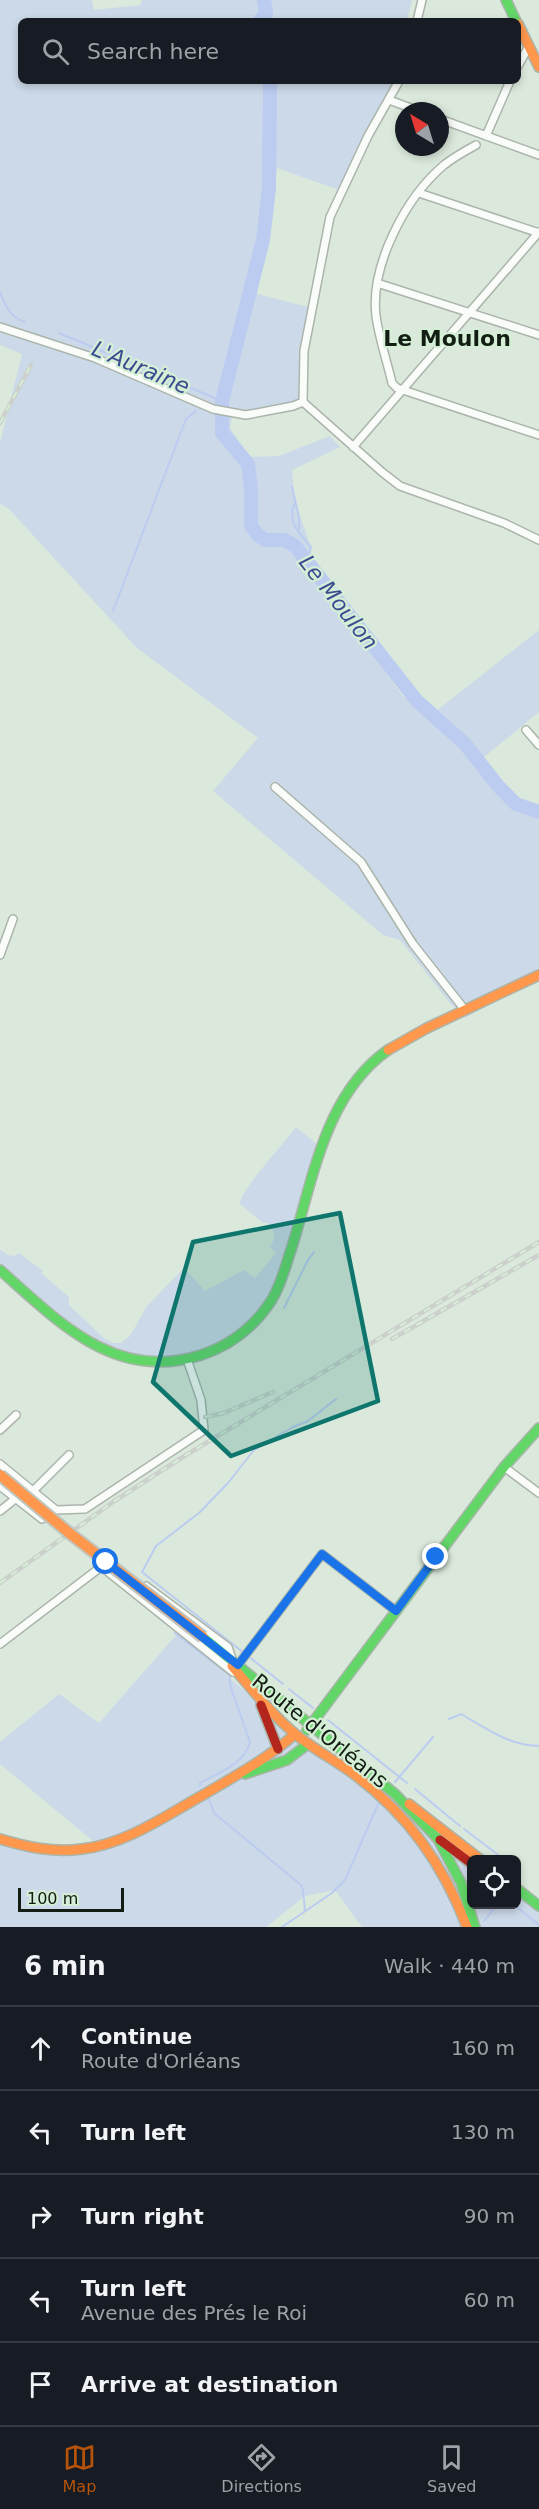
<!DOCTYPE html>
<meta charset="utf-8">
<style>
body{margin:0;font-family:"DejaVu Sans",sans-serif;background:#20242c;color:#f1f3f6}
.controls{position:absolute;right:18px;bottom:18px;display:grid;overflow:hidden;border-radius:9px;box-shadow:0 3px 9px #0003}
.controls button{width:54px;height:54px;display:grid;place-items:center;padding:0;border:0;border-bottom:2px solid #363941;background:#171b24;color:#f1f3f6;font:30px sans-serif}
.compass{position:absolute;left:395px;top:102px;width:54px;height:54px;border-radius:50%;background:#171b24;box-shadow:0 3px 9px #0003;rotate:322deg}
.scale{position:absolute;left:18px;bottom:15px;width:106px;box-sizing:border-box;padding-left:6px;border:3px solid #131d14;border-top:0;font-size:16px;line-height:21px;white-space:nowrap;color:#131d14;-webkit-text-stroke:4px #d5efd6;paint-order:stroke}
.stop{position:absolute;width:18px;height:18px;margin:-14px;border:4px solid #1a73e8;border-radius:50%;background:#fff}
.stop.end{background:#1a73e8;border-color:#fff;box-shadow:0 2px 6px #0008}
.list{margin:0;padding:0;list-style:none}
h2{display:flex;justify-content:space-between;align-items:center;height:78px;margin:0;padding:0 24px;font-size:26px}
h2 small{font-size:20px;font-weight:400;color:#9ea1a6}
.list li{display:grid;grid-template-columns:39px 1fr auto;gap:18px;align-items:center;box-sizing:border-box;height:84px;padding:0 24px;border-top:2px solid #363941}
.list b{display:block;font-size:22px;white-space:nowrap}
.list p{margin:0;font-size:20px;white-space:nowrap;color:#9ea1a6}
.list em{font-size:20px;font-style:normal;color:#9ea1a6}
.icon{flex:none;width:33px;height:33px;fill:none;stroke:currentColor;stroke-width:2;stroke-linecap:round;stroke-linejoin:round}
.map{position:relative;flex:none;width:539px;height:1927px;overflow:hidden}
.search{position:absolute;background:#171b24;box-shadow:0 3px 9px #0003;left:18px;right:18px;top:18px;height:66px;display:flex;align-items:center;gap:15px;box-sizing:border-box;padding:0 21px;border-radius:9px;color:#9ea1a6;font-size:22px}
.sheet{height:498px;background:#171b24}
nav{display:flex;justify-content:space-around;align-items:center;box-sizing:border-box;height:84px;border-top:2px solid #363941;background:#171b24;font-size:16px;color:#9ea1a6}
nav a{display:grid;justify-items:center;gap:3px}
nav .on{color:#b45309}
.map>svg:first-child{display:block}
.green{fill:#ccd9e8}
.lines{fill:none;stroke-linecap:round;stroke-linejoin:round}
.stream{stroke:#bbccf0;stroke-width:2}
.river{stroke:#bbccf0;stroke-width:14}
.street-casing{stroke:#abb5ab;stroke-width:10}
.fast-casing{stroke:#abb5ab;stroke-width:12}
.slow-casing{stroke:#abb5ab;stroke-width:12}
.jam-casing{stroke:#abb5ab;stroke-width:12}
.street{stroke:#fafcfa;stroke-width:7}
.fast{stroke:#63d668;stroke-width:9}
.slow{stroke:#ff974d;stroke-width:9}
.jam{stroke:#b3261e;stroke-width:9}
.rail-casing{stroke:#ccd0cc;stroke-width:4.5}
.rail{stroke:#d5efd6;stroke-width:2;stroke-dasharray:7;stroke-linecap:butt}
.slow-bridge-casing{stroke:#bfc5bf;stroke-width:14;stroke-linecap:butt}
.slow-bridge{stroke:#ff974d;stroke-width:10}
.route{stroke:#1a73e8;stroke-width:8}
.marked{fill:#0f766e;fill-opacity:0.2;stroke:#0f766e;stroke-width:4.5;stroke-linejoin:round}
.labels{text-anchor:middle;stroke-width:4.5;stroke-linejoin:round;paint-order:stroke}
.street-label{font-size:21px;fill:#131d14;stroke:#d5efd6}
.neighbourhood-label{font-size:22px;font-weight:bold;fill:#131d14;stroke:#d5efd6}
.water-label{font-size:22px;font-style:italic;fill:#3b4c90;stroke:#d5efd6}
</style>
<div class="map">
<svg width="539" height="1927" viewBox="0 0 539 1927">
<rect width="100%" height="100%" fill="#dbe9dc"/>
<path class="green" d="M0 0H92L94 10 140 5 142 0H412L407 21H21V81H393L389 100 342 191 277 168 257 294 312 308 304 351 303 402 233 414 230 428 250 457 279 456 330 436 340 447 292 470 295 503 307 535 313 560 332 585 379 664 402 695 457 743 498 794 516 804 539 812V977L465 1018 450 1003 400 940 383 935 213 791 258 738 137 648 8 508 0 504V443L22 354 0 345Z
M539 630V712L483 758 468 741 435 712Z
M296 1127 318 1145C308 1179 298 1212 287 1245 280 1267 274 1290 261 1309 248 1328 224 1343 202 1350 116 1378 60 1313 0 1263V1250L8 1255 15 1256 19 1253 43 1271 41 1273 69 1297V1305L105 1339 112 1343H121L130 1336 147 1306 184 1268 205 1291 244 1270 255 1278 276 1253 270 1247C276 1237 276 1232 268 1223H263L239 1203C252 1175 278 1152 296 1127Z
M177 1634 308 1744 471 1863 472 1904H516L517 1896 539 1913V1927H362L335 1890 305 1896 266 1927H0V1839L42 1851 98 1845 0 1764V1742L59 1694 99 1723Z"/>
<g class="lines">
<path class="stream" d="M0 292C6 307 10 317 25 322
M59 333 222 401
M292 487 299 517V529
M295 503C286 521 299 533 311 547L307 562
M113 611 186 419 196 411
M284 1308 308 1260 314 1252
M175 1633 230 1676V1685L250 1742C245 1764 218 1773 200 1783V1786
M244 1653 142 1572 156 1546 199 1513 228 1483 254 1450 293 1427 308 1421 336 1399
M248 1656 283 1684
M289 1689 313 1708
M449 1719 461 1714C487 1729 508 1745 539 1746
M328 1720 407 1783
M395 1782 433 1737
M415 1789 460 1826
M209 1799 214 1813 301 1885 303 1890 305 1911
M464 1829 505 1860
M516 1871 519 1874V1880
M513 1904 539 1925
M484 1921 498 1904
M282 1927 332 1893 345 1880 379 1802"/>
<path class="river" d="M260 21 266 13 264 0
M270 81 269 188 263 240 222 401V433L248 464 251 489V526L258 535 265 540H284L295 546 417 701 465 744 499 787 516 804 539 812"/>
<defs>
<path id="street" d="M417 21 422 0
M518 66 529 46
M389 100 419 111
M440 119 539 155
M486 136 510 81
M476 145C465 151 454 157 444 165 406 197 370 265 376 316 379 338 387 361 392 383L397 388 539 435
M419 193 539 233
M377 283 539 335
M0 327 95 358 213 409 246 415 293 406 303 402
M303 402 304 351 330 217 368 136 399 81
M303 402 382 472 400 486 504 523 539 540
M353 447 539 232
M526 730 539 745
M275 787 361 862 413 944 465 1010
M0 955 13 919
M0 1430 16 1415
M0 1464 56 1510
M504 1467 539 1493
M0 1486 42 1519 49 1514
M33 1491 69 1455
M56 1510 85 1509 204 1430 201 1400 187 1359
M0 1511 15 1499
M102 1567 233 1672
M146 1586 228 1647 232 1659
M0 1644 110 1560
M238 1665 322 1554 396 1611"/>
<path id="fast" d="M506 0 516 21
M0 1270C58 1321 115 1383 201 1355 231 1345 254 1327 271 1301 281 1286 285 1267 291 1250 313 1181 324 1095 388 1050
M203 1637 395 1794 438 1839 461 1883 475 1927
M307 1730 504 1467 539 1428
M245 1774 287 1760 308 1744
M516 1888 539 1906"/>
<path id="slow" d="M518 24 539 67
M388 1050 427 1028 539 975
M232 1666C252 1689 271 1714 294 1733 313 1749 335 1760 355 1775 408 1815 443 1864 467 1927
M409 1804 481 1860
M0 1839C27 1847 53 1853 82 1849 126 1844 165 1816 203 1795 235 1776 267 1759 295 1734"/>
<path id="jam" d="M261 1705 278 1749
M440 1840 472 1864"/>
</defs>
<use href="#street" class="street-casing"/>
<use href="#fast" class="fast-casing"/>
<use href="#slow" class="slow-casing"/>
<use href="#jam" class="jam-casing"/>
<use href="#street" class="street"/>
<use href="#fast" class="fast"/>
<use href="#slow" class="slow"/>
<use href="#jam" class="jam"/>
<defs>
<path id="rail" d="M0 423 31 365
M392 1339 539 1255
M205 1417 224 1413 273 1392
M0 1583 113 1502 186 1455 539 1242"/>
</defs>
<use href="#rail" class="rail-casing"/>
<use href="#rail" class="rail"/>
<defs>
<path id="slow-bridge" d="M0 1475 68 1532 203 1637"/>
</defs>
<use href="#slow-bridge" class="slow-bridge-casing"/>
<use href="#slow-bridge" class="slow-bridge"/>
</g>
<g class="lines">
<path class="route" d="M106 1562 238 1665 322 1554 396 1611 436 1557"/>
</g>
<path class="marked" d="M340 1213 378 1401 231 1456 153 1382 193 1242Z"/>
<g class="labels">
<g class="street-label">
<text transform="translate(320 1731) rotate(39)" y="7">Route d'Orléans</text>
</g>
<g class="neighbourhood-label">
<text x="447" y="346">Le Moulon</text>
</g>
<g class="water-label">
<text transform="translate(141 367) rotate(23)" y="8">L'Auraine</text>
<text transform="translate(339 602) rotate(52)" y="8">Le Moulon</text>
</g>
</g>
</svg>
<div class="controls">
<button><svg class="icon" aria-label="locate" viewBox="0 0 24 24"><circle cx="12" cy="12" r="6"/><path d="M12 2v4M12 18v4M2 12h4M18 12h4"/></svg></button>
</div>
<svg class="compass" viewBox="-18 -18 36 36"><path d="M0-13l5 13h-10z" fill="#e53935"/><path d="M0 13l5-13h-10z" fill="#9ea1a6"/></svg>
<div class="scale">100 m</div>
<div class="stop" style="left:106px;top:1562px"></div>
<div class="stop end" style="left:436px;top:1557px"></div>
<div class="search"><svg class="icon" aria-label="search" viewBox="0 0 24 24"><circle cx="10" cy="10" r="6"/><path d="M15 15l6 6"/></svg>Search here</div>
</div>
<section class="sheet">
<h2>6 min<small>Walk · 440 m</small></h2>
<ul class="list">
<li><svg class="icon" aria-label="ahead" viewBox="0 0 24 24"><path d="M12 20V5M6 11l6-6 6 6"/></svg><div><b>Continue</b><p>Route d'Orléans</p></div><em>160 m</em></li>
<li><svg class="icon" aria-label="left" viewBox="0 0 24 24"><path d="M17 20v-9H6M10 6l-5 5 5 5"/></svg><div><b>Turn left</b></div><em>130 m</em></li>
<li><svg class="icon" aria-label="right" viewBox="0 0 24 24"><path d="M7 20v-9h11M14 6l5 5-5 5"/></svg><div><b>Turn right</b></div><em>90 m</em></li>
<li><svg class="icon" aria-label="left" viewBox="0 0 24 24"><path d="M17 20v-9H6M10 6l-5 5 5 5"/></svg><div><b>Turn left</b><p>Avenue des Prés le Roi</p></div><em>60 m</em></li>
<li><svg class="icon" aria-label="arrive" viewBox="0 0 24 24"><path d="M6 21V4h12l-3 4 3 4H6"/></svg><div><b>Arrive at destination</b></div></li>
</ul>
</section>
<nav>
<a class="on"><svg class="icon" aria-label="map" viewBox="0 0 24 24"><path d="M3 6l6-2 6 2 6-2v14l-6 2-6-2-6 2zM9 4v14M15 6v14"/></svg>Map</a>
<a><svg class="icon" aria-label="directions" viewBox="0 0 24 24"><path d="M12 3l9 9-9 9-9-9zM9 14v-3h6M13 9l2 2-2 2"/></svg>Directions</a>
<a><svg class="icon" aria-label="saved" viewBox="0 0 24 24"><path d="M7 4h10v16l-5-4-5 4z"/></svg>Saved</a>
</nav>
